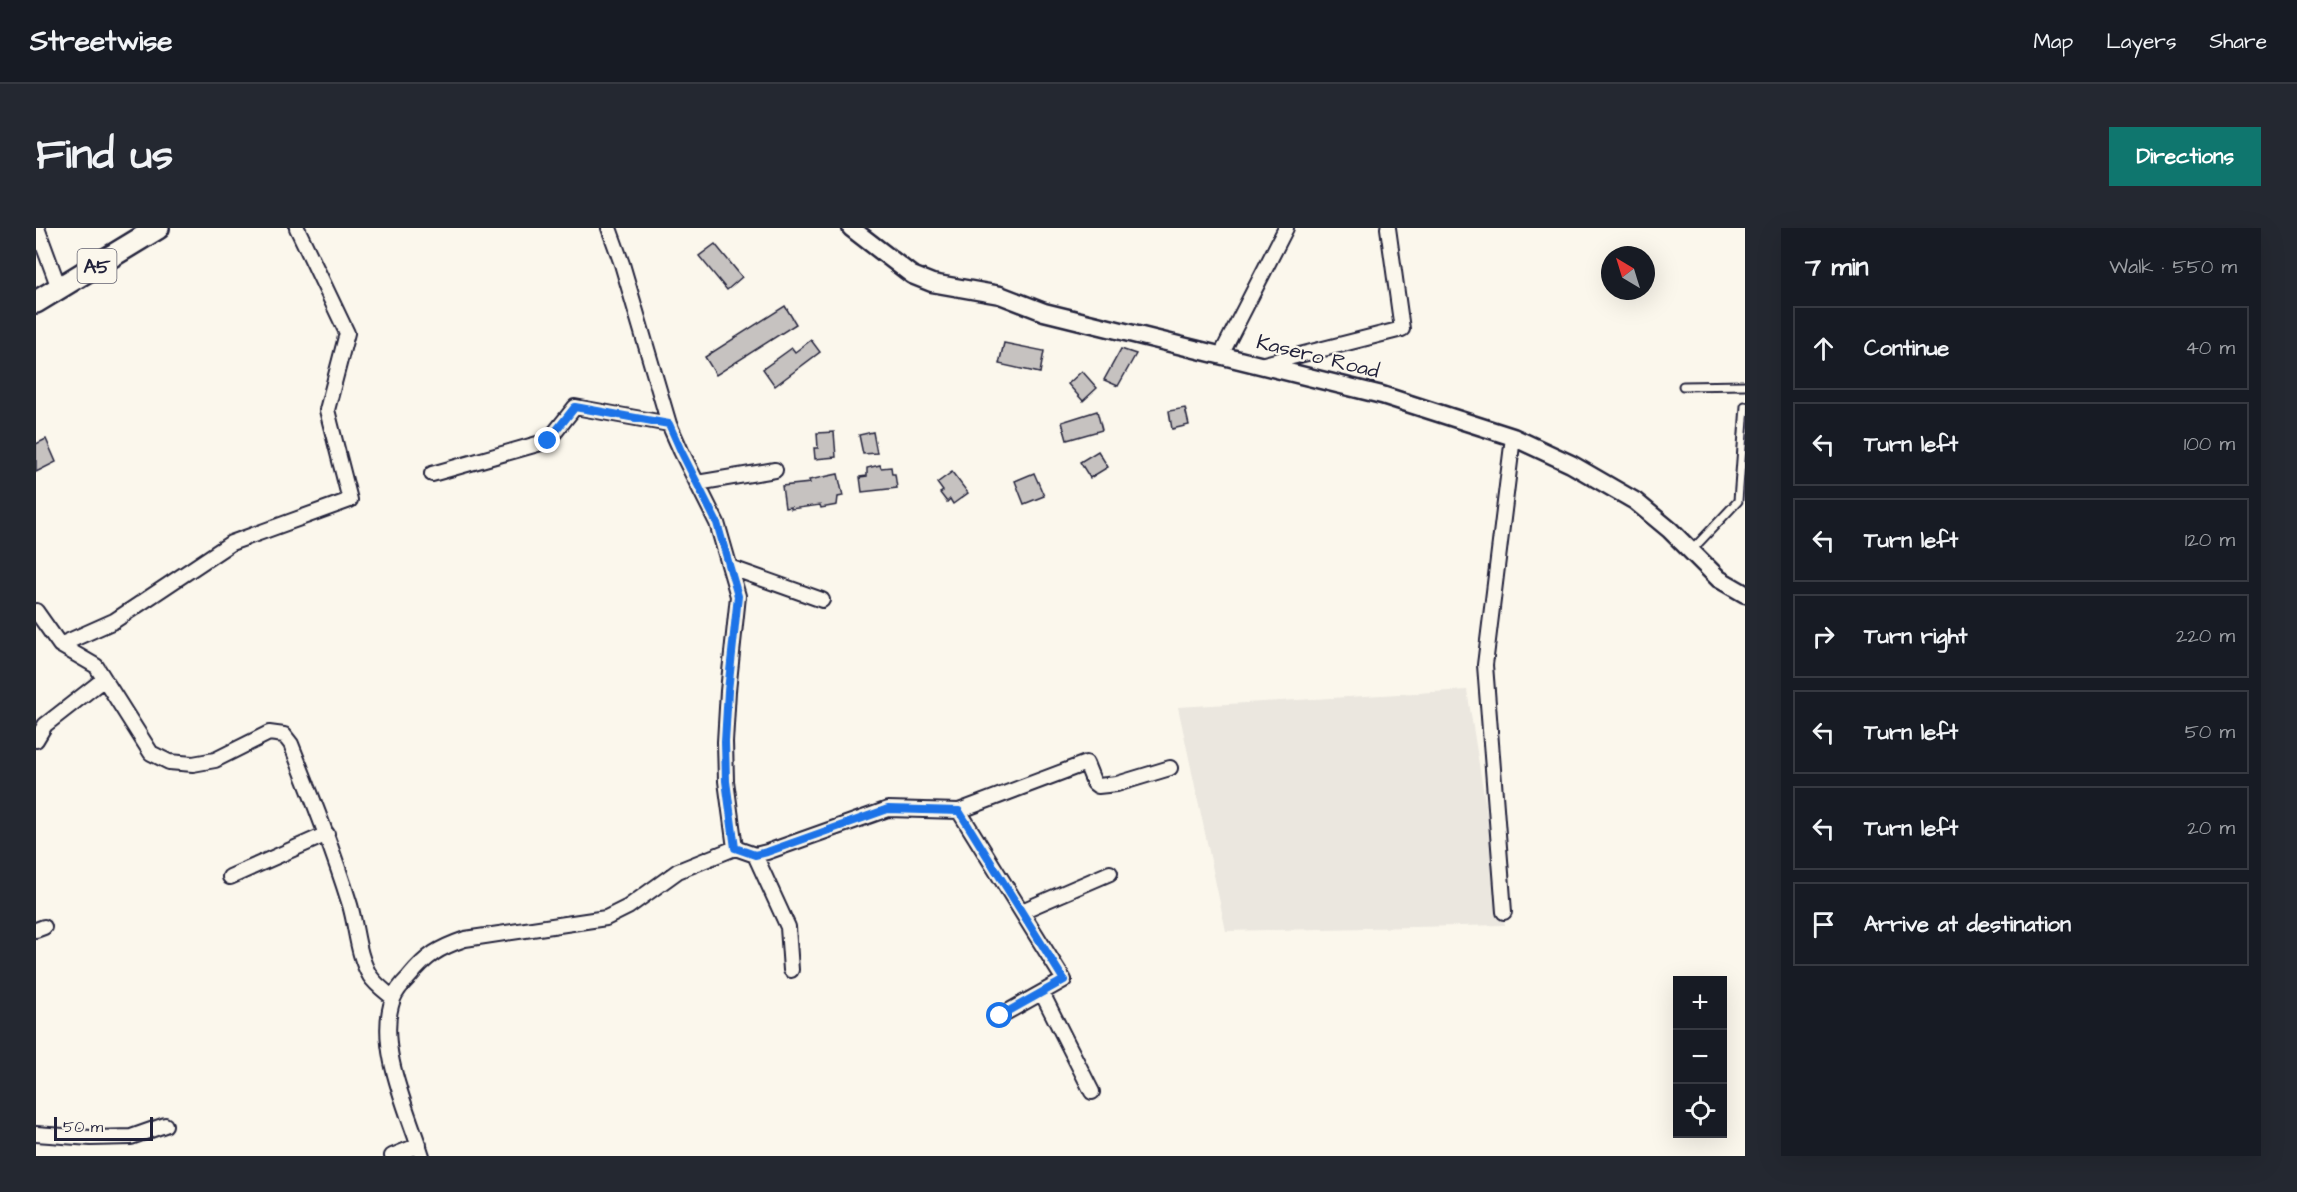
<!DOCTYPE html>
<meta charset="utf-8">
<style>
body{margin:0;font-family:"Architects Daughter",sans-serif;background:#242831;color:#f1f3f6}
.controls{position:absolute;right:18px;bottom:18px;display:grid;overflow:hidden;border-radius:0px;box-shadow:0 6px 24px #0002}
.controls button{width:54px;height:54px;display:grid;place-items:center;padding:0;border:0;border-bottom:2px solid #363941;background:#171b24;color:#f1f3f6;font:30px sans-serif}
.compass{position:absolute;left:1565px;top:18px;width:54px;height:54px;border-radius:50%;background:#171b24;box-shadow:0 6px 24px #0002;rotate:322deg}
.scale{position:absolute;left:18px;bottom:15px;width:99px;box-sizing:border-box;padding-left:6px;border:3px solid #22223b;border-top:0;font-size:16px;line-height:21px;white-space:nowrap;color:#22223b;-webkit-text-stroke:4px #fbf7ec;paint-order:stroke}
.stop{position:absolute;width:18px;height:18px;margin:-14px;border:4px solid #1a73e8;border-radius:50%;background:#fff}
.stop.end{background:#1a73e8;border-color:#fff;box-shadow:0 2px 6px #0008}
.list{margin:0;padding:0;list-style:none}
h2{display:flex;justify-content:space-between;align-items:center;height:78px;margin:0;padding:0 24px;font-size:26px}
h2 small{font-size:20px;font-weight:400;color:#9ea1a6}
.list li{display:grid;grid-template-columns:39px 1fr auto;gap:18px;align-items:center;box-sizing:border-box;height:84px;margin:0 12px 12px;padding:0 12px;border:2px solid #363941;border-radius:0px}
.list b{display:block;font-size:22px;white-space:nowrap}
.list em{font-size:20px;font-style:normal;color:#9ea1a6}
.icon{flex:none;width:33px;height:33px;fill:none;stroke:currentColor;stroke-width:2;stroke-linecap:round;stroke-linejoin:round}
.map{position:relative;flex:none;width:1709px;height:928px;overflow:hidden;border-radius:0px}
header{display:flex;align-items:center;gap:36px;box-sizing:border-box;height:84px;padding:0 30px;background:#171b24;border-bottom:2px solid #363941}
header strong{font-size:28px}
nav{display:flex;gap:33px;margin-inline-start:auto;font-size:21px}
.intro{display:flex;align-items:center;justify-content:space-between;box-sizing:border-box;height:144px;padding:0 36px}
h1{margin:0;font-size:42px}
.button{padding:15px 27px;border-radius:0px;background:#0f766e;color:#fff;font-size:21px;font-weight:700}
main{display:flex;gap:36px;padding:0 36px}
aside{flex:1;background:#171b24;border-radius:0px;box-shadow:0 6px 24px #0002}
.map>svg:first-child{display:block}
.built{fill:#ebe7df}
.building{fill:#c6c2c0;stroke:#22223b;stroke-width:1.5}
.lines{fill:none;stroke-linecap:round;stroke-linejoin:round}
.service-casing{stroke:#22223b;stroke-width:11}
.minor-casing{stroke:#22223b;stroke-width:18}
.tertiary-casing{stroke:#22223b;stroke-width:21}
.primary-casing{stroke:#22223b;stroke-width:26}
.service{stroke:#fbf7ec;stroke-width:7}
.minor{stroke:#fbf7ec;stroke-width:14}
.tertiary{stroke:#fbf7ec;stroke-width:16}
.primary{stroke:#fbf7ec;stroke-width:21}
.route{stroke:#1a73e8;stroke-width:8}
.labels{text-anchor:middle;stroke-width:4.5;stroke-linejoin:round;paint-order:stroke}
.shield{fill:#fbf7ec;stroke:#636270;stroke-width:1.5}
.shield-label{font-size:20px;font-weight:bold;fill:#22223b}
.street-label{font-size:21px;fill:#22223b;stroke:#fbf7ec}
</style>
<header>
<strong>Streetwise</strong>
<nav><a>Map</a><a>Layers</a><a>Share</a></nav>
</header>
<div class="intro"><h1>Find us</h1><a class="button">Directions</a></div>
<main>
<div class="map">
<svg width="1709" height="928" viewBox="0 0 1709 928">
<rect width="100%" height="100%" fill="#fbf7ec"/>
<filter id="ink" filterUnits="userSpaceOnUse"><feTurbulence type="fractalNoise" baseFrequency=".0167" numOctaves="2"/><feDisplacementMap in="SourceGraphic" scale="12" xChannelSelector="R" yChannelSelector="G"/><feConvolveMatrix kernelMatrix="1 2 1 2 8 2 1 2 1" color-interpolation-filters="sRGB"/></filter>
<g filter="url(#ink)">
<path class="built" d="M1431 462 1469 697 1190 703 1142 479Z"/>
<path class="building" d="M679 16 706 49 691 62 663 28Z
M749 78 760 96 680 147 669 129Z
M775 112 784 124 739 158 727 141 756 120 759 124Z
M968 115 1008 123 1004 145 963 136Z
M1085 121 1100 126 1082 158 1068 152Z
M1046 143 1061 160 1047 173 1032 156Z
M1149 180 1153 197 1136 201 1133 183Z
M1061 183 1066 202 1031 212 1026 194Z
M798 204 800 229 779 231 778 220H782L781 205Z
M837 204 841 225 827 226 823 207Z
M10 211 20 234 0 244V216Z
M1062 223 1072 239 1054 250 1044 234Z
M844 237 845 240 855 239 856 246H859L861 260 826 264 824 249 831 248V240Z
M916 244 932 265 917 276 914 271 911 274 904 265 907 263 901 255Z
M998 245 1008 268 988 276 979 253Z
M802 246 807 268 802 269 801 277 785 280 784 277 755 281V279L749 280 746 258 774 255 773 252Z"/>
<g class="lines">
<defs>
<path id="service" d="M1647 158 1709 157
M1656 322 1702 273 1709 178"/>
<path id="minor" d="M1 0 23 60
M573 0 586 36 633 196 645 223 681 295 702 368 692 463 689 514 690 553 699 620
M1185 127 1250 0
M1224 137 1366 101 1352 0
M396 246 512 213 539 179 633 196
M661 255 739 242
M696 340 786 372
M0 383 24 417 60 438 115 525 133 534 157 536 179 532 233 505 248 507 255 516C276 569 297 622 314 677 321 701 321 726 334 748 340 757 349 763 357 770
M24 417 78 393 195 315 314 272 291 182 311 105 261 0
M0 512 9 497 68 451
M923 583 1028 752 964 788
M719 627 752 699 755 742
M194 649 291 606
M986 683 1074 645
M1468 684 1449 437 1477 209
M0 702 8 699
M1006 765 1056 864
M0 906 55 910 95 909 129 897
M356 928 383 917
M386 928C372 883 340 818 357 771 360 763 367 755 373 749 391 727 403 720 429 711L570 690 592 679 642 643 699 620 719 627 731 624 852 581 923 583 1050 535 1058 555 1062 558 1081 556 1134 540"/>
<path id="tertiary" d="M815 0 876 47 896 55 964 67 1008 84 1346 167 1477 209 1535 236 1599 273 1634 302 1683 351 1709 366"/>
<path id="primary" d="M0 74 122 0"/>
</defs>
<use href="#service" class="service-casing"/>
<use href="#minor" class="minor-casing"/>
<use href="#tertiary" class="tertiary-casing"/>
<use href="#primary" class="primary-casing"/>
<use href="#service" class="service"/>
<use href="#minor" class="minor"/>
<use href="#tertiary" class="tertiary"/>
<use href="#primary" class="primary"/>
</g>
</g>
<g class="lines" filter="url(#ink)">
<path class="route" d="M512 213 539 179 633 196 645 223 681 295 702 368 692 463 689 514 690 553 699 620 719 627 731 624 852 581 923 583 1028 752 964 788"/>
</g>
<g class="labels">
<rect class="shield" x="41.5" y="21" width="39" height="34" rx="4.5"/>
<g class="shield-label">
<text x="61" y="45">A5</text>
</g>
<g class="street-label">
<text transform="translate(1282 128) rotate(14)" y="7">Kasero Road</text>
</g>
</g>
</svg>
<div class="controls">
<button>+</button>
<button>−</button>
<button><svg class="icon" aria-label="locate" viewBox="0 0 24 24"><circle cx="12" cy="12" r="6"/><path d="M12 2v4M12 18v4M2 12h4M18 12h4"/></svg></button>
</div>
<svg class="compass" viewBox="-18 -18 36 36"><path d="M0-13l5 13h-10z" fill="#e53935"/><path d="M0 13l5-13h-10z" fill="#9ea1a6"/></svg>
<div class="scale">50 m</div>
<div class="stop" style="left:964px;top:788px"></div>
<div class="stop end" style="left:512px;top:213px"></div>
</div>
<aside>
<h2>7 min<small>Walk · 550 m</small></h2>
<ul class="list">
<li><svg class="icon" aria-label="ahead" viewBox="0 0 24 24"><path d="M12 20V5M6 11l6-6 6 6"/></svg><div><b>Continue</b></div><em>40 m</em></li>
<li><svg class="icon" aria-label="left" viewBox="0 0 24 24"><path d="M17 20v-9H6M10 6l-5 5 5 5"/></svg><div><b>Turn left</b></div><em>100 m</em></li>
<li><svg class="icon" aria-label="left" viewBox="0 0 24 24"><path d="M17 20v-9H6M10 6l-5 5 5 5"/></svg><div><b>Turn left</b></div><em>120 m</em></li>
<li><svg class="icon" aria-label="right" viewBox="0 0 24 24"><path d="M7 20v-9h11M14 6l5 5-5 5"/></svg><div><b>Turn right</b></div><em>220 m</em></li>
<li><svg class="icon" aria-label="left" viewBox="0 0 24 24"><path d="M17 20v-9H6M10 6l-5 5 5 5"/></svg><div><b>Turn left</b></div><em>50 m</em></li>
<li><svg class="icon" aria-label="left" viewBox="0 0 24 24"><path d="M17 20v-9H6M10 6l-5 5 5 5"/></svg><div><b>Turn left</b></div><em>20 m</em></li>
<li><svg class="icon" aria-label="arrive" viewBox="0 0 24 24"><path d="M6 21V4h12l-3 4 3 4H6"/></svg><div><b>Arrive at destination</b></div></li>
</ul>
</aside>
</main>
